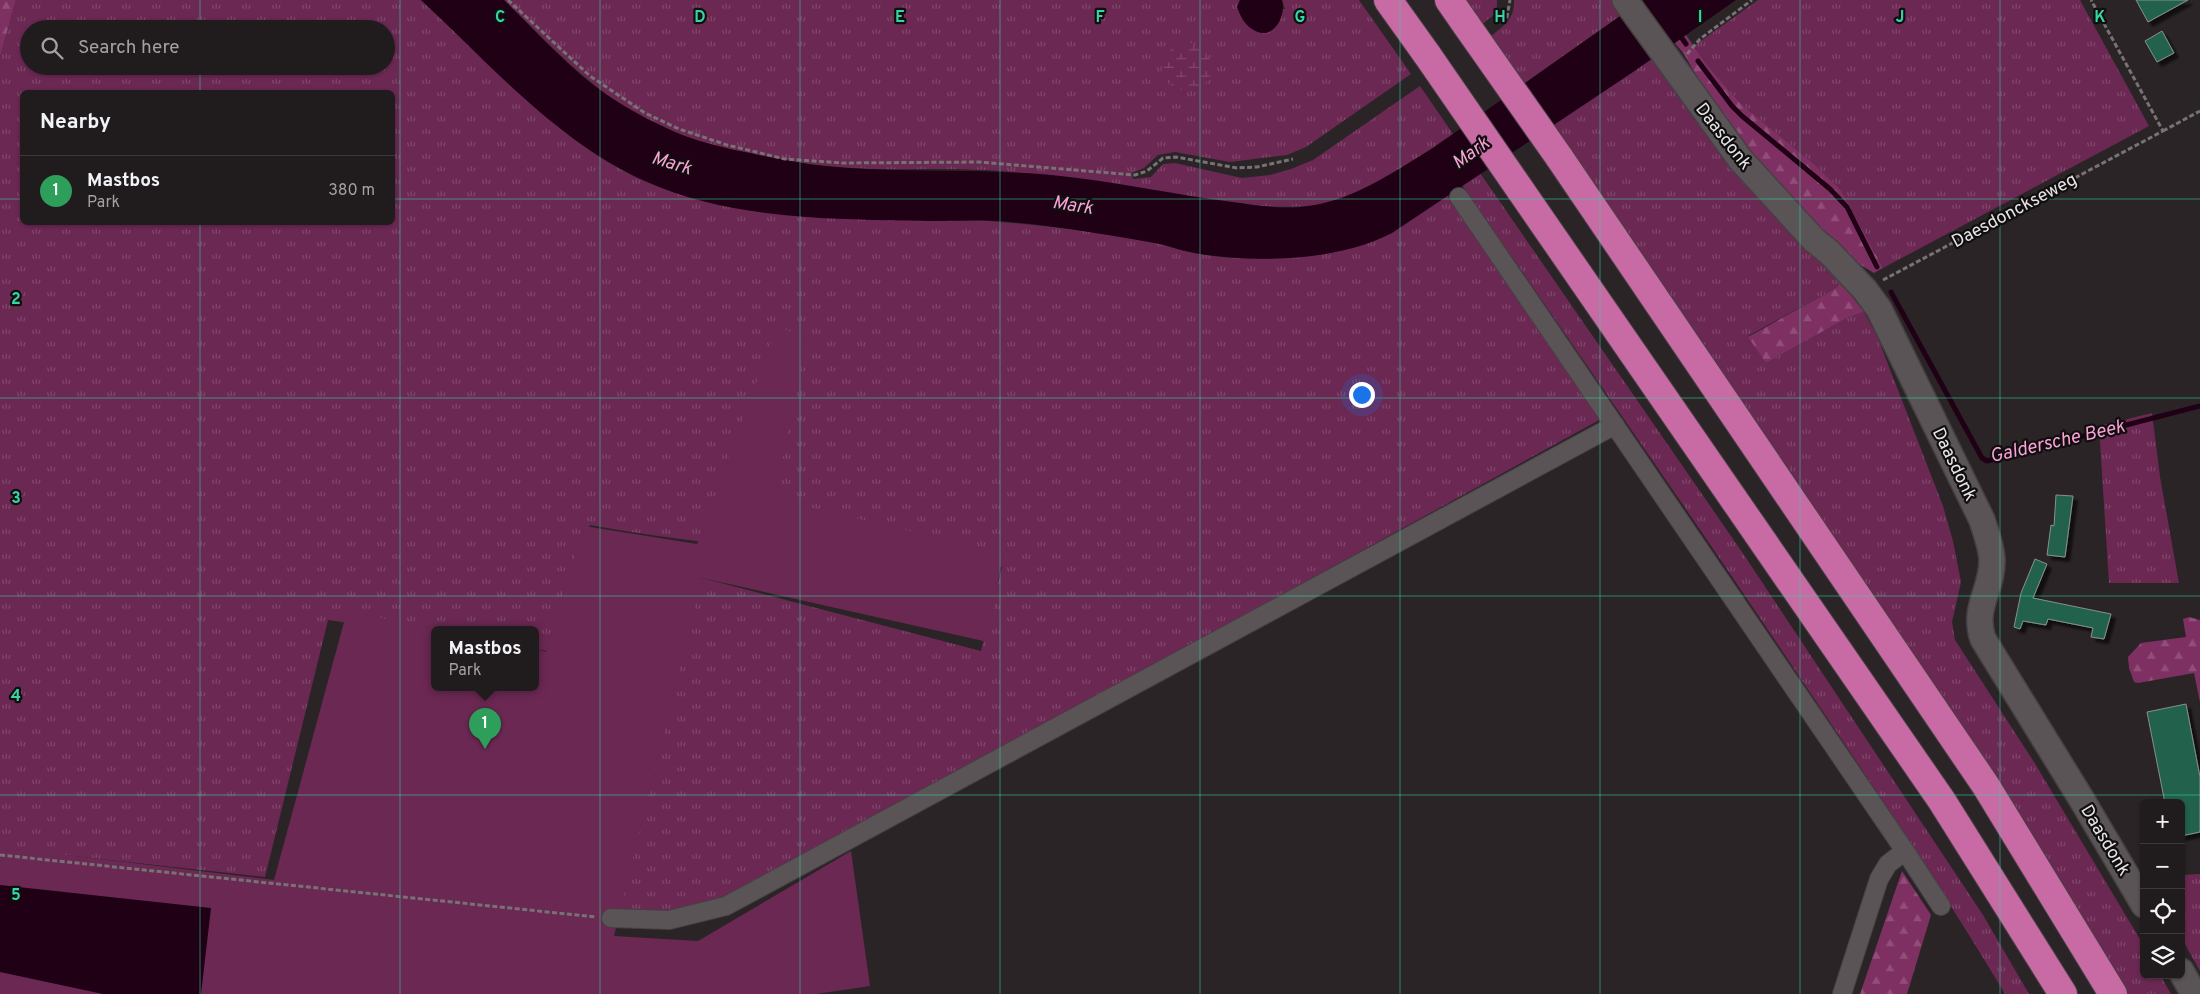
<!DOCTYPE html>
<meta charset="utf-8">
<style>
body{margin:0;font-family:Overpass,sans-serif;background:#282426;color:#f1f3f6}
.controls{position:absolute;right:15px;bottom:15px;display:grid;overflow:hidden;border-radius:8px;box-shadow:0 1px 4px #0004}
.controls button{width:45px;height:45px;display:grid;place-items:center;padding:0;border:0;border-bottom:1px solid #3d393b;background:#201b1d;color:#f1f3f6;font:25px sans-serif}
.you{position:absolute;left:1361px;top:394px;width:18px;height:18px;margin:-12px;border:4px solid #fff;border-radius:50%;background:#1a73e8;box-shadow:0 0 0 8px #1a73e833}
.badge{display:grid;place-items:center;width:32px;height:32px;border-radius:50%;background:#37d4a6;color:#fff;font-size:16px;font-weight:700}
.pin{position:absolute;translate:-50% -41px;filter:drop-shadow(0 1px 2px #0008)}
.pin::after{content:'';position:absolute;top:26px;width:18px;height:15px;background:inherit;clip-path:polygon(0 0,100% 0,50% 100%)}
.popup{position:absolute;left:431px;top:626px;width:108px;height:65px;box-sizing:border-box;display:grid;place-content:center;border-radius:8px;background:#201b1d;filter:drop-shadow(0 1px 4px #0005);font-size:16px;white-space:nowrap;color:#a2a1a4}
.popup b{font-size:19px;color:#f1f3f6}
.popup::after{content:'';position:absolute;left:50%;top:100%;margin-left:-10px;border:10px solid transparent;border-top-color:#201b1d}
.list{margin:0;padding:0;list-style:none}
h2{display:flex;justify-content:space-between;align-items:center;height:65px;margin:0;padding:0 20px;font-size:21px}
h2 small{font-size:16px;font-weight:400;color:#a2a1a4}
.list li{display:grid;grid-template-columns:32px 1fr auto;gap:15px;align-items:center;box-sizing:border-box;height:70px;padding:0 20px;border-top:1px solid #3d393b}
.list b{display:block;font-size:19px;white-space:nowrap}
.list p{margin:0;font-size:16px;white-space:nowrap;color:#a2a1a4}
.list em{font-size:16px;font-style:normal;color:#a2a1a4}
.icon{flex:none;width:28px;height:28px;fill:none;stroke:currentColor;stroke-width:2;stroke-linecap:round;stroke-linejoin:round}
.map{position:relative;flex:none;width:2200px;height:994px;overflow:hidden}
.search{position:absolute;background:#201b1d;box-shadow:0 1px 4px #0004;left:20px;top:20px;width:375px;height:55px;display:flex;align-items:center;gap:12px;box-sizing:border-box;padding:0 18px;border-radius:28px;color:#a2a1a4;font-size:19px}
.panel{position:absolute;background:#201b1d;box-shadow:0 1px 4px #0004;left:20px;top:90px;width:375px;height:135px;border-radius:8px}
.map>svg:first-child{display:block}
.grass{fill:url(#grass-tufts);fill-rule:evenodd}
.forest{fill:url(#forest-firs)}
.wetland{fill:url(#wetland-marsh)}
.park{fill:#6b2853}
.water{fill:#1f0014}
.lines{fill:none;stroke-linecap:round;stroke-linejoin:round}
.stream{stroke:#1f0014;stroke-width:5}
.building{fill:#21624d;stroke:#88908c;filter:url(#shadow)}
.street-casing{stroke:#454143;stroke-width:20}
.secondary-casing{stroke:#454143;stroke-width:28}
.highway-casing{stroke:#454143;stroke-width:30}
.path{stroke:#777274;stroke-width:3;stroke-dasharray:5 2.5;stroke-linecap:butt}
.street{stroke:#5a5457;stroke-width:18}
.secondary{stroke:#5a5457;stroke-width:25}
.highway{stroke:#c86aa4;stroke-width:28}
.highway-bridge-casing{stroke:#454143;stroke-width:30;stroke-linecap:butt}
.highway-bridge{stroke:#c86aa4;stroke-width:28}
.grid{fill:none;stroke:#37d4a6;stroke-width:1;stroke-opacity:0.55}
.labels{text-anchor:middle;stroke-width:4.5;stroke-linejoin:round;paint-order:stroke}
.street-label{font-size:18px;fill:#e7e4e6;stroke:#110e10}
.water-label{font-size:19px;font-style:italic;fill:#faa1d6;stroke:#110e10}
.grid-label{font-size:16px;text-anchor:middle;font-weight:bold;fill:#37d4a6;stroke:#110e10;stroke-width:4.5;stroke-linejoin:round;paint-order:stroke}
</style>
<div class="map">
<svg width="2200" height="994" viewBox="0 0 2200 994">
<defs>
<pattern id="grass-tufts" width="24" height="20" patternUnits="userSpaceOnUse" patternTransform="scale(1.25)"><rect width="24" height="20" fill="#6b2853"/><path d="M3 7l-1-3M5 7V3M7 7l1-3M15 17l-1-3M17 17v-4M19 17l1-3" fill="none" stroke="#80476c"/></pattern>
<pattern id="forest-firs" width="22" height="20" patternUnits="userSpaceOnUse" patternTransform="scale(1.25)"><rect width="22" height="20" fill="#7f3063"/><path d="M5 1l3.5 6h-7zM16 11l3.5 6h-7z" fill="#914e79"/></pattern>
<pattern id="wetland-marsh" width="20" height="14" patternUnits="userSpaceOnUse" patternTransform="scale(1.25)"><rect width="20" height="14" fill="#6b2853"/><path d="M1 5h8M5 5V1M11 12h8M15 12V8" fill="none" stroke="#80476c"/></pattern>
<filter id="shadow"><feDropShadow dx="4.5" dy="4.5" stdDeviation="1" flood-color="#0009"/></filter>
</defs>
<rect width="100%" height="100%" fill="#2a2427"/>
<path class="grass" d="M16 0H421C450 27 478 54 507 80 550 121 591 158 647 182 732 218 826 219 916 220 944 221 973 219 1000 222 1052 226 1105 233 1156 243 1170 246 1185 252 1199 254 1239 261 1282 259 1322 254 1378 246 1402 226 1447 195L1601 419 774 874 727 896 661 914 609 912 702 578 981 651 1002 567C865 555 725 550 590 525L547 651 535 649V630H435V635L328 620 265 877 0 848V57ZM29 29H386V66H29ZM22 92H392V222H22Z
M504 0H1240L1237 7 1285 9 1282 0H1359L1411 74 1306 147 1287 155 1230 162 1175 152 1158 155 1144 168 1132 173 1133 179 1151 177 1163 164 1175 163 1242 178 1270 175 1291 169 1313 160 1420 86 1453 134C1421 156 1368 193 1332 202 1308 208 1283 207 1259 206 1200 197 1141 190 1082 182 1050 178 1017 171 985 170 947 168 909 170 871 169 781 165 680 149 606 94 569 66 537 32 504 0Z
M1460 0H1497V12L1479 27Z
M1514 0H1615L1624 13 1521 86 1487 39C1502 27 1515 20 1514 0Z
M1758 0H2080L2149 126 1883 268 1841 190 1814 164 1741 104 1707 65 1694 46Z
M1656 56 1841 282 1836 288 1748 336 1766 363 1847 318 1864 312 1877 336 1943 506 1953 541 1961 582 1952 622 1955 640 2034 762 2144 946V975H2160L2171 994H2124L1549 128Z
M1480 173 1742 552 1983 915 2029 994H2005C1944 892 1878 793 1811 694 1697 523 1579 354 1462 185Z
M2152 413 2160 477 2179 583H2109L2099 426Z
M2200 874V971L2181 937V875Z"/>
<path class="forest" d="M0 0H16L0 57Z
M1686 35 1707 65 1741 104 1814 164 1841 190 1883 268 1874 273 1841 253 1722 121 1684 54 1675 43Z
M1841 282 1864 312 1847 318 1766 363 1748 337 1836 288Z
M2189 617 2200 620V702L2194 673 2138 683 2134 682 2129 668 2128 657 2141 643 2186 637 2183 619Z
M1902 871 1931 915 1907 994H1860Z"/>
<path class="wetland" d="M1189 42C1201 48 1210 56 1214 70 1210 77 1206 85 1199 88 1182 96 1155 82 1163 62 1165 55 1172 49 1177 43Z"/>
<path class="park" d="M777 326 807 339 774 499 1003 553 988 642 702 578 614 936 698 941 851 851 870 986 816 994H0V847L274 880 347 611 441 630H435V688H535V649L546 652 584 526 697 544Z"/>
<path class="water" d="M421 0H504C537 32 569 69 607 95 631 111 656 124 682 135 704 143 728 149 750 153 774 158 799 163 824 166 905 174 987 167 1069 177 1123 183 1177 195 1232 202 1255 205 1278 209 1302 207 1351 202 1392 173 1433 148L1643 0H1736L1633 72 1392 233C1338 261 1260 263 1201 254 1185 252 1170 246 1155 243 1103 234 1050 225 998 221 976 220 953 221 930 221 835 219 734 221 645 181 556 141 491 65 421 0Z
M1240 0H1282C1287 18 1271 43 1252 29 1244 24 1240 15 1237 7Z
M0 885 211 908 201 994H103L0 972Z"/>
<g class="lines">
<path class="stream" d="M1679 34 1686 44
M1698 61 1732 106 1742 116 1830 189 1847 207 1877 267
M1891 292 1982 458 1987 461 2200 406"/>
</g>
<path class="building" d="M2136 0H2188L2148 22Z
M2162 31 2174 53 2157 62 2145 41Z
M2056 495 2073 496 2065 557 2047 555 2051 525 2054 526Z
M2035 559 2047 564 2033 598 2111 614 2104 639 2091 637 2093 628 2048 619 2046 625 2023 621 2020 629 2014 627 2021 593Z
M2186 704 2200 777V832L2181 836V803H2165L2147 712Z"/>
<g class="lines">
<defs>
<path id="street" d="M1459 197 1905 851 1941 906
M611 918 669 920 726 906 1615 425
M1842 994 1879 879 1888 864 1905 851"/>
<path id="secondary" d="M1625 0 1740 159 1814 240 1829 252 1865 290 1879 309 1982 520C1986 533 1991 545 1992 559 1993 590 1972 607 1983 639L2082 800 2144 905
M2181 971 2194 994"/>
<path id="highway" d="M1388 0 1428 56
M1449 0 1467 26
M1559 157 1986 786 2113 994
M1519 188 1942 801 2063 994"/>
</defs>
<use href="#street" class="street-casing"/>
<use href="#secondary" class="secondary-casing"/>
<use href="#highway" class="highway-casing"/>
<path class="path" d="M508 0 590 76 645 113 679 129 727 145 785 159 843 163 979 162 1135 175 1147 171 1163 158 1176 157 1237 168 1257 167 1293 159
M1501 23 1507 17 1510 0
M1687 54 1700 39 1752 0
M2163 131 2200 111
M1883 280 2163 131 2091 0
M0 855 596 917"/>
<use href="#street" class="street"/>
<use href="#secondary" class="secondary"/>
<use href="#highway" class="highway"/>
<defs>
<path id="highway-bridge" d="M1467 26 1559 157
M1428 56 1519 188"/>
</defs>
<use href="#highway-bridge" class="highway-bridge-casing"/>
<use href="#highway-bridge" class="highway-bridge"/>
</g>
<path class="grid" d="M200 0V29M400 0V994M600 0V994M800 0V994M1000 0V994M1200 0V994M1400 0V994M1600 0V994M1800 0V994M2000 0V994M200 66V92M0 199H22M392 199H2200M200 222V994M0 398H2200M0 596H2200M0 795H2200"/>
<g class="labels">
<g class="street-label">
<text transform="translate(1724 136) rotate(52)" y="6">Daasdonk</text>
<text transform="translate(2014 210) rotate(-28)" y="6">Daesdonckseweg</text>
<text transform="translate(1955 464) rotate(64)" y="6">Daasdonk</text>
<text transform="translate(2106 840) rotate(59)" y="6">Daasdonk</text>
</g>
<g class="water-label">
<text transform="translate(1470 152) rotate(-36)" y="7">Mark</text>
<text transform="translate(672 162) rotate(17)" y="7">Mark</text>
<text transform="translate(1073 204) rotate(9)" y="7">Mark</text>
<text transform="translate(2057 440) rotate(-13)" y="7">Galdersche Beek</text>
</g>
</g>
<g class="grid-label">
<text x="500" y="22">C</text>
<text x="700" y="22">D</text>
<text x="900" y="22">E</text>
<text x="1100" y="22">F</text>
<text x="1300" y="22">G</text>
<text x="1500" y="22">H</text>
<text x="1700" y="22">I</text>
<text x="1900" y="22">J</text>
<text x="2100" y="22">K</text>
<text x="16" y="304">2</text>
<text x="16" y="503">3</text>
<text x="16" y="701">4</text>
<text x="16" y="900">5</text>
</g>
</svg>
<div class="controls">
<button>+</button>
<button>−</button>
<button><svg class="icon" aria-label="locate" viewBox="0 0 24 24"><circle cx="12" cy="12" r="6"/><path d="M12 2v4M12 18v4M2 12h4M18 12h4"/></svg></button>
<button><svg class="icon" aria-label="layers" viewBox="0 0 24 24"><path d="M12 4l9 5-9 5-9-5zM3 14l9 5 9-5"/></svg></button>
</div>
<div class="you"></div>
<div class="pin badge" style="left:485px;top:749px;background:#2e9e5b">1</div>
<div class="popup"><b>Mastbos</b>Park</div>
<div class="search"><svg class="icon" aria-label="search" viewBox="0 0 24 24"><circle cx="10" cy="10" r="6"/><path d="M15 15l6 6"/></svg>Search here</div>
<section class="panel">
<h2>Nearby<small></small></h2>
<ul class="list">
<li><span class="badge" style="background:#2e9e5b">1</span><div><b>Mastbos</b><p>Park</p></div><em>380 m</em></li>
</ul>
</section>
</div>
